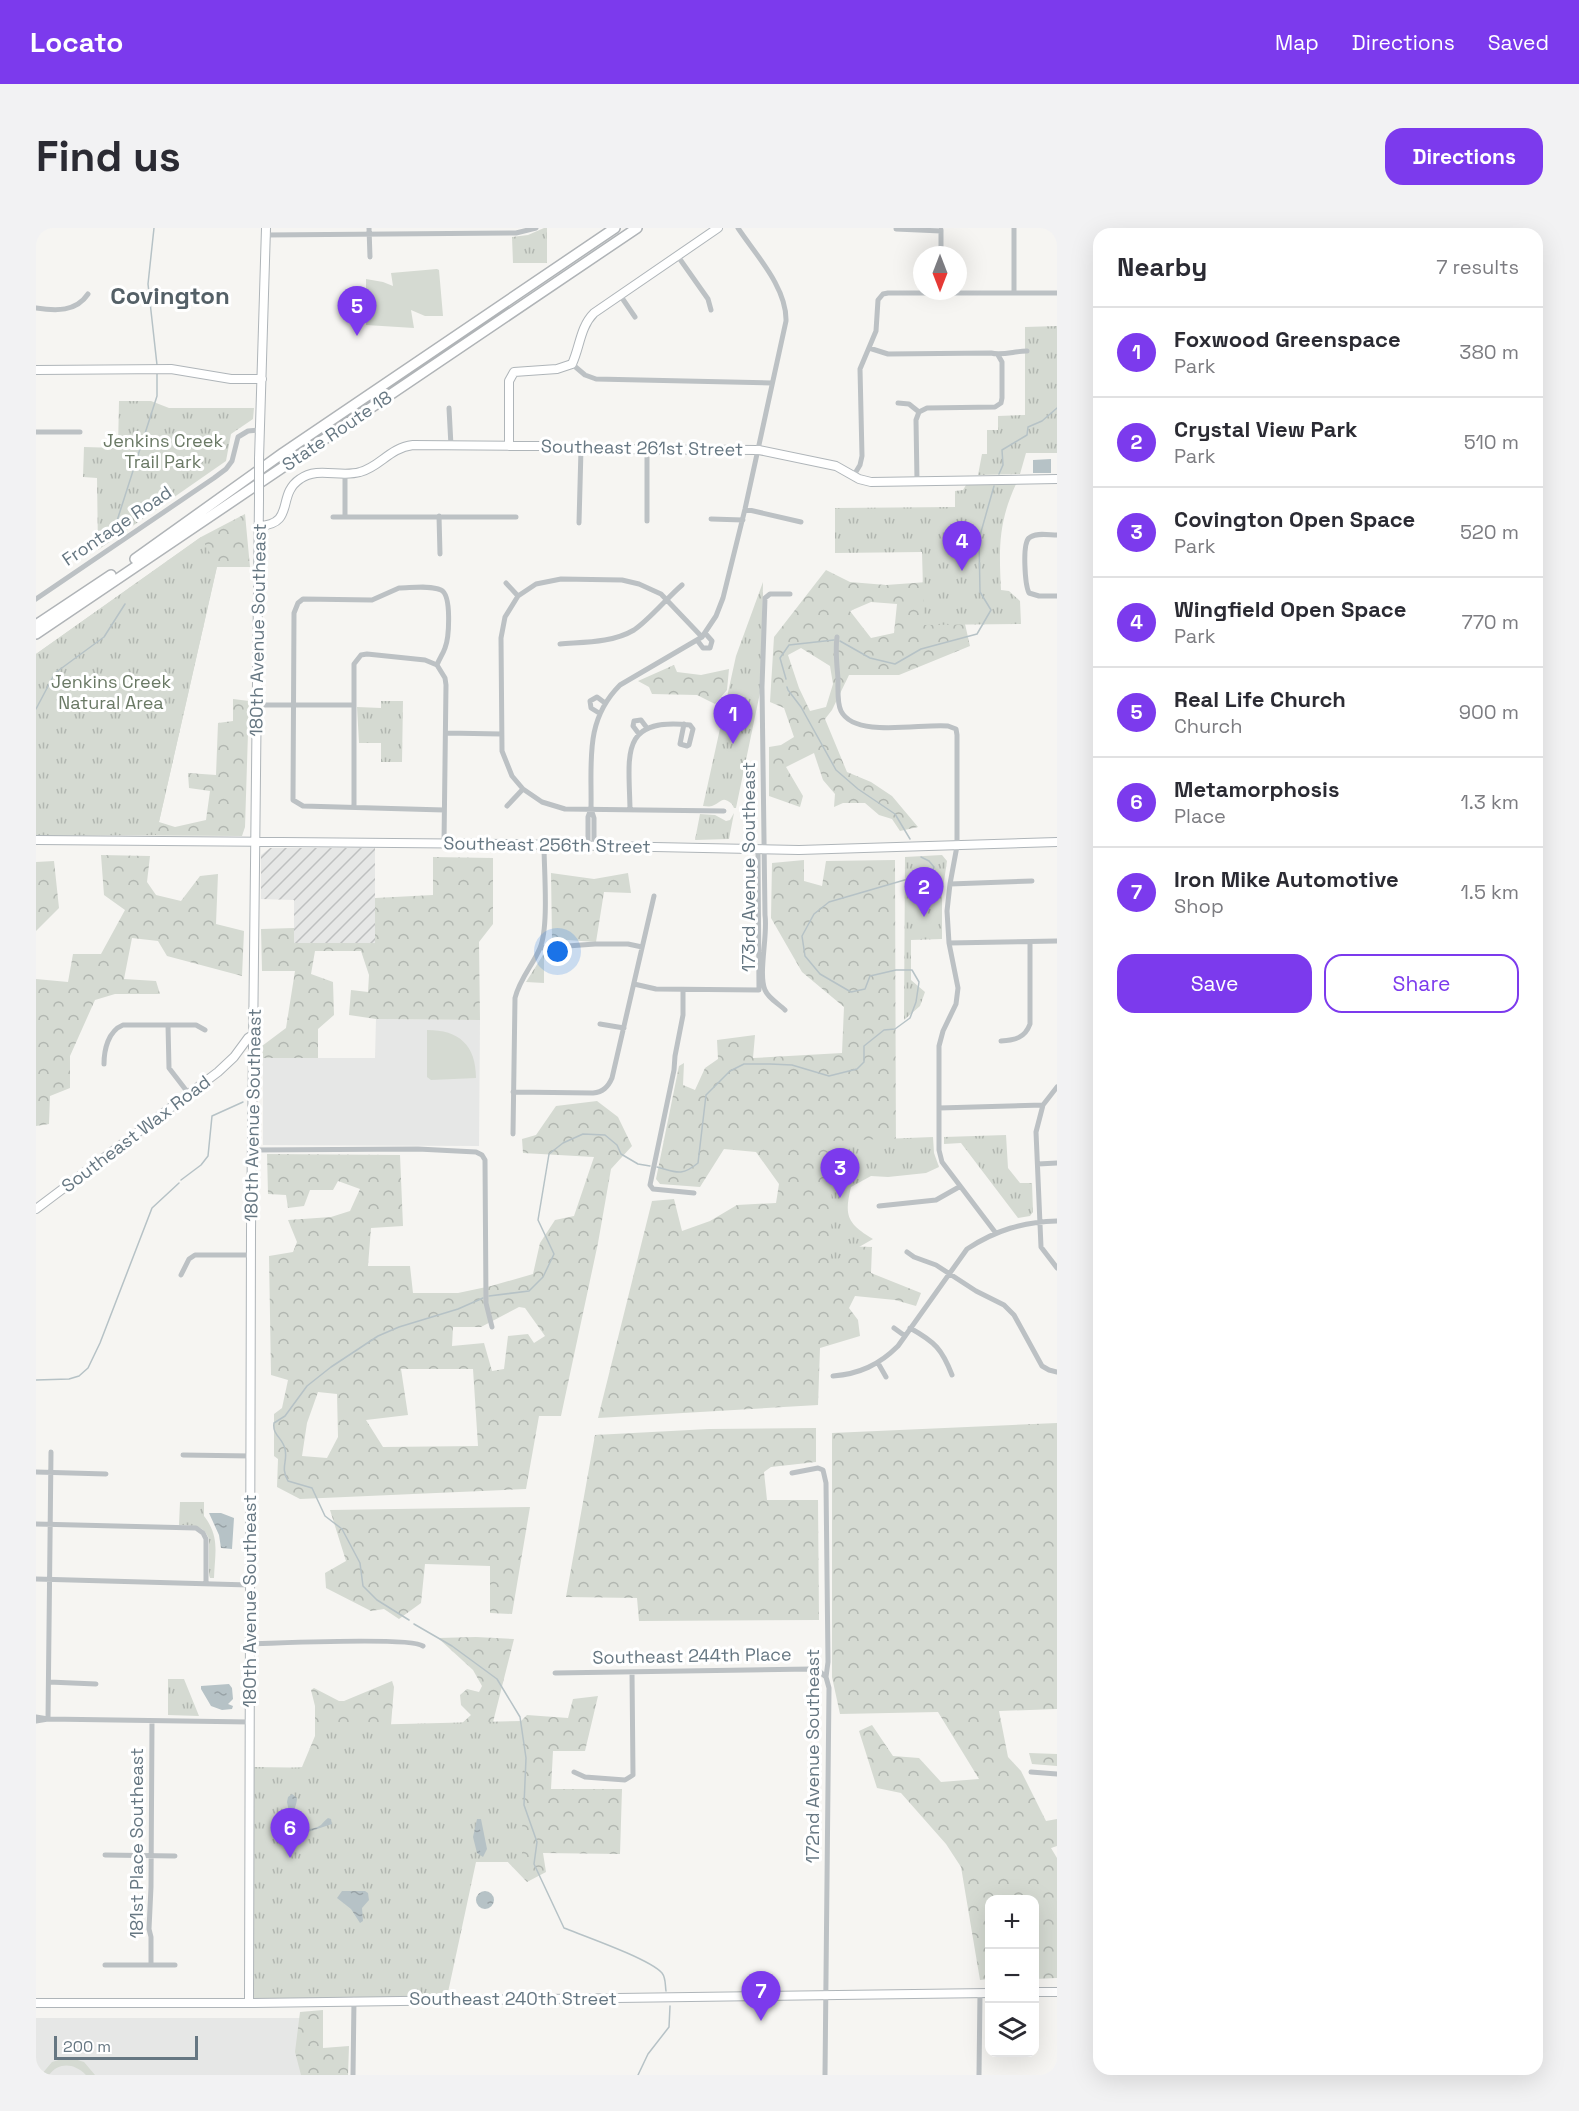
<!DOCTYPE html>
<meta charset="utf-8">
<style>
body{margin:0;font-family:"Space Grotesk",sans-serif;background:#f2f2f3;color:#2b2b33}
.controls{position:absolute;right:18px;bottom:18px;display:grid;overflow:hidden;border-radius:12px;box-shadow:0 6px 24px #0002}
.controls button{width:54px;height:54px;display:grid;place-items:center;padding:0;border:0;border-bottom:2px solid #e1e1e2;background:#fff;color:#2b2b33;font:30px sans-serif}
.compass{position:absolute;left:877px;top:18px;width:54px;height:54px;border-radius:50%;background:#fff;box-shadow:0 6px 24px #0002;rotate:180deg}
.scale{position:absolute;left:18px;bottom:15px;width:144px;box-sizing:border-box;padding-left:6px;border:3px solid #667782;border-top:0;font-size:16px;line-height:21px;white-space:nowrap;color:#667782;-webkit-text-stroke:4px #fff;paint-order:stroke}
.you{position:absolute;left:522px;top:724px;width:21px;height:21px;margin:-15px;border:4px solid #fff;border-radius:50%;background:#1a73e8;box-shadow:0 0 0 9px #1a73e833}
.badge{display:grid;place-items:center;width:39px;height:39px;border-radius:50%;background:#7c3aed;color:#fff;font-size:20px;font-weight:700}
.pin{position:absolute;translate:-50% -50px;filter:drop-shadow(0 2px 3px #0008)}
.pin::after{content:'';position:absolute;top:32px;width:21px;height:18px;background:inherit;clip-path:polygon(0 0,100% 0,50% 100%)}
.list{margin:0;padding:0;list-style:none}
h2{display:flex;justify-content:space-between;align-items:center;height:78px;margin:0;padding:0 24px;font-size:26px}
h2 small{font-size:20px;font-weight:400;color:#7c7c81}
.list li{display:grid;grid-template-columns:39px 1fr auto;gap:18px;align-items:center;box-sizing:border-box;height:90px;padding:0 24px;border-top:2px solid #e1e1e2}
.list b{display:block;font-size:22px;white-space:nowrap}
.list p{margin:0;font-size:20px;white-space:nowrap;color:#7c7c81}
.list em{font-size:20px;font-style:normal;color:#7c7c81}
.actions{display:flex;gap:12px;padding:18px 24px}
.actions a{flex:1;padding:14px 0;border:2px solid #7c3aed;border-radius:18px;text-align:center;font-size:21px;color:#7c3aed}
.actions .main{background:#7c3aed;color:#fff}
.icon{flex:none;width:33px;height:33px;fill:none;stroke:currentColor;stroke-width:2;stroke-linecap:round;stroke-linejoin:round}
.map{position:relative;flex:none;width:1021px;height:1847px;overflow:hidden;border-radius:18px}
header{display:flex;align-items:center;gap:36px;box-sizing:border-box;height:84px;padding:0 30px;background:#7c3aed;color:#fff}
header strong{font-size:28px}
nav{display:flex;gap:33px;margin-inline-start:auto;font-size:21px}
.intro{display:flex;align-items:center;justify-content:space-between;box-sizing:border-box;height:144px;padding:0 36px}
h1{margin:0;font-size:42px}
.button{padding:15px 27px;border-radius:18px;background:#7c3aed;color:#fff;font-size:21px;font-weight:700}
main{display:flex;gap:36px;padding:0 36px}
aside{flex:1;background:#fff;border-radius:18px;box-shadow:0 6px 24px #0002}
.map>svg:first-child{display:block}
.built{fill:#e6e7e6}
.industrial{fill:url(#industrial-furrows)}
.green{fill:#d5dad2}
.forest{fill:url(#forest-crowns);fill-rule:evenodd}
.park{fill:url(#park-tufts)}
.water{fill:url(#water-ripples)}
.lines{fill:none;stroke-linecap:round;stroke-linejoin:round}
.stream{stroke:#b6c2c6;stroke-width:1.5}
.secondary-casing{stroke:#afb5b9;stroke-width:10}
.highway-casing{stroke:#b0b4b7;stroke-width:12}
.street{stroke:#bcc1c4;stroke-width:5}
.secondary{stroke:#fff;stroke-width:8}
.highway{stroke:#fff;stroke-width:9}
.secondary-bridge-casing{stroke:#afb5b9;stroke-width:10;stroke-linecap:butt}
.secondary-bridge{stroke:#fff;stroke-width:8}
.labels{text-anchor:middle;stroke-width:6;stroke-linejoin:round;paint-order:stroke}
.street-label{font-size:18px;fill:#667782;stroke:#fff}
.park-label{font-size:18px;fill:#6a7965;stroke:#fff}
.district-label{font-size:24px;font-weight:bold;fill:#546067;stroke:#fff}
</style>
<header>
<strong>Locato</strong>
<nav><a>Map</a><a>Directions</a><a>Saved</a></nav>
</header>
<div class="intro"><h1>Find us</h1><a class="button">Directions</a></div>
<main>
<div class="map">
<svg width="1021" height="1847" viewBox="0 0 1021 1847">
<defs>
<pattern id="industrial-furrows" width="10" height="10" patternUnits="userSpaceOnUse" patternTransform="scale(1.5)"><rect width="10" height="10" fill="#e6e7e6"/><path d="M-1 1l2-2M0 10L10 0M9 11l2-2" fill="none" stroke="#bec0c0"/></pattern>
<pattern id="forest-crowns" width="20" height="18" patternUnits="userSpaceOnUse" patternTransform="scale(1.5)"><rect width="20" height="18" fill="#d5dad2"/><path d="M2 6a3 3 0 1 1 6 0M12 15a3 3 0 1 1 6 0" fill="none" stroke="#b1b6b0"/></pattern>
<pattern id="park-tufts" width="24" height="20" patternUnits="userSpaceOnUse" patternTransform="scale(1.5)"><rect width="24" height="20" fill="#d5dad2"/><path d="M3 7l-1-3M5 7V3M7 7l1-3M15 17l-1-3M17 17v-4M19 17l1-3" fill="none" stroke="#b1b6b0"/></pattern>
<pattern id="water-ripples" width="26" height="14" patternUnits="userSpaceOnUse" patternTransform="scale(1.5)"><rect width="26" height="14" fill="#b6c2c6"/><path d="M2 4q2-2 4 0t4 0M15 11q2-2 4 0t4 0" fill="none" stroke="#98a2a6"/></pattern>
</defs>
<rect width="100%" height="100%" fill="#f6f5f2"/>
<path class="built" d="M340 791 444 792 443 918 227 917V830H339Z
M0 1790H267L268 1847H0Z"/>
<path class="industrial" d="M234 620H339V715H258V672L225 671V627Z"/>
<path class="green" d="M401 41 403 42 407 88H389L375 82 378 100 330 97V51L347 54 357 58 355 45Z
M391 802C423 802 440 817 440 850L395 852 391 849Z
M32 1829 48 1834 59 1847H50C38 1835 23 1834 13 1847H5L16 1834Z"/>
<path class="forest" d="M209 286 214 339H181L123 594 139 599 170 592 174 563 153 560 152 545 180 547 182 495 197 493V471L213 473 209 599 206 608 45 607 0 426 165 309Z
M790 342 814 354 850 357 919 352 934 418 863 447H813L796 482 789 491 811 544 835 554 856 568 882 599 864 603 856 591 843 587 829 575H807L798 579 799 566 787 552 778 525 750 539 767 568 764 579 733 568V519L745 517 758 509 748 480 734 474 738 409ZM835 374 861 376 858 405 835 410 814 383ZM765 420 794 438 797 456 790 479 774 483 763 460 752 427Z
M638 437 641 444 665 447 693 441 691 462 679 476 661 467 616 466 613 459 602 453Z
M65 627 114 628 111 654 120 667 145 673 164 648 182 646 180 696 208 703 206 748 131 728 122 713 96 710 88 751 120 753 124 766H79L59 772 34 828V860L14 868 13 896 0 898V751L32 754 37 726H65L89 682 68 667Z
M397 629 457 630V696L443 714 444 792 340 791 313 787 315 762 332 764 333 747 325 723H279L275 746 297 754 298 787 282 801V830H227L226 818 250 800 259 743H226L225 701 258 700V715H339V670L397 667Z
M768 632V653L786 658 790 633 859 632 860 935 811 947 808 1018 836 1019 835 1045 885 1065 880 1078 859 1072 819 1068 813 1080 822 1092 824 1108 784 1120 782 1177 562 1190 616 973 638 971 646 1003 674 993 701 977 740 975 743 956 720 924 688 921 664 959 624 956 620 951 643 838 648 835 647 857 659 862 669 840 682 831 681 812 719 807 717 830 806 825 808 779 766 744 735 690 736 635Z
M18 633 23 680 0 703V634Z
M515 645 558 651 592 645 595 665 568 664 560 714 516 711Z
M561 873 582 889 596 918 575 941 562 1015 525 1188H503L490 1261 264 1271 241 1259 242 1231 238 1228V1186L246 1180 252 1152 235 1147 233 1028 257 1024 261 1014 252 992 295 989 314 983 324 961 302 953 297 962H274L268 978 252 980 250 967 232 966 231 926 364 927 367 998 335 1000 332 1038H374L377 1065H422L455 1058 497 1046 504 1015 519 992 538 988 558 929 487 925 486 911 500 907 520 878ZM483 1079 489 1080 509 1108 498 1115 492 1106 472 1108 468 1141 456 1143 448 1115 416 1118 417 1099H445ZM365 1141H437L442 1218 347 1219 330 1192 372 1187ZM282 1164 301 1166 302 1209 291 1230 266 1228 271 1195Z
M1021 1195V1481L963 1483 972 1529 985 1543 1010 1593 1021 1591V1618L1015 1620 1021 1630V1750L999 1751V1672H954L953 1751 944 1752 925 1639 910 1616 865 1565 841 1560 823 1503 836 1497 857 1528 883 1530 905 1554 943 1551 902 1484 804 1486 796 1449V1205Z
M780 1200V1234L735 1239 728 1244 731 1272H782L783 1392 603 1393 601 1370 530 1369 559 1207 673 1201Z
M494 1279 476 1386 454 1385V1338L389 1336 385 1375 363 1391 348 1381 335 1383 290 1360 289 1345 310 1333 294 1282Z
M440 1409 478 1411 452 1514 431 1610 255 1540 266 1539 279 1508V1478L275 1462 278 1460 303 1473H308L356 1453 358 1459 355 1497 425 1496 435 1487 425 1477 424 1467 431 1461 443 1464 446 1458 437 1442 402 1410Z
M562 1468 549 1523H517L515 1561H586L584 1626 507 1625 510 1644 491 1654 467 1629 484 1494 491 1487 532 1490 537 1471Z
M993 1525 1021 1526V1538L996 1536Z
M287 1782V1820L313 1818 312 1847H265L259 1824 264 1784Z"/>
<path class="park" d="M508 0H511V35H477L476 9 492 7Z
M1021 98V225H990L984 246 942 247 946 226H951V202H962V188L989 187V99Z
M83 173H115L133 180H218L217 191 195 206 190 233 62 322 61 250 47 249 48 219 82 220Z
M980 256C962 295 963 321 965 362L973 363 984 373 985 396 888 397 886 324 799 325V280L919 279V263L927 262 930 257Z
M165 309 181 338 120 607 0 608V426Z
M727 354 725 460 700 580H698L696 576C685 567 686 575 676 578 673 579 670 578 667 578L700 428Z
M345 473H367L366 534H345V515H323L321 479 345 480Z
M698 585 693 611 659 612 664 586 679 587 690 593 694 592Z
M906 627 911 633 906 667V711L875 712V752L889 764 884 778 868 792 869 629Z
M508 726V755L490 754 507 727Z
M970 907 972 940 984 955H996L997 984 994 988 982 990 925 915 908 916V909Z
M897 909 898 925 903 939 890 945 852 949 835 948 815 959C808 988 811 995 837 1011L795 1035 796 913Z
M144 1274H168V1288C184 1309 179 1324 178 1350H174L173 1347V1311C167 1296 157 1298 143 1297Z
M132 1451H148L163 1488 132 1487Z
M487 1493 486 1634H440L411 1769 217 1771 218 1539 287 1540 286 1498Z"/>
<path class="water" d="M1015 231V245H997V232Z
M173 1285H185L198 1290 196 1321 185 1320 183 1307Z
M193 1456 196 1460 197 1471 192 1476 197 1478 196 1481 186 1482 175 1478 165 1461V1458Z
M256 1566 261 1570C261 1577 257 1582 257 1589 257 1604 276 1603 285 1597 287 1595 289 1592 292 1590L295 1591 296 1596 269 1605 257 1604 251 1574 252 1569Z
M441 1591H445L451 1621 447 1629 441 1625 437 1609Z
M306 1663H329L332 1665 333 1672 326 1680 327 1693 324 1695 315 1681 301 1670Z
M440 1672a9 9 0 1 1 18 0a9 9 0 1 1-18 0Z"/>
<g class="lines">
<path class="stream" d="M118 0 112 56 121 137
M963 246 967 237 966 222 991 207 992 199 1006 193 1021 180
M79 299 121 168V145
M804 413 834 430 859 436 885 421 941 406 955 382 944 364 943 311 958 258
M750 451 744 430 753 417 798 412
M751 459 752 462 765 479 800 542 822 561 859 586 874 611
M0 481 19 445 68 409 89 376
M621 939C640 944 645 949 662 935L670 867 694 843 708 836H734L756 837 793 848 821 841 828 834V818L848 802 859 801 874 790 880 774 883 754 876 742H860L834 748 829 761 815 764 784 746 769 728 766 708 778 686 793 674 896 644 898 639 893 633 885 629
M145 952 165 937 172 928 176 888 207 874
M453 1068 493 1063 507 1049 518 1026 502 992 513 926 527 915 547 906 569 907 581 917 585 926 602 936 614 938
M0 1152 33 1151 43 1148 52 1140 64 1115 116 980 143 955
M373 1392 341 1372 327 1358 324 1335 306 1301 289 1288 276 1260 252 1253C244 1239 252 1234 249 1221 247 1210 236 1207 238 1195L249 1188 271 1158 295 1139 342 1108 363 1099 422 1081 447 1070
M378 1396 416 1418 461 1451 484 1489 490 1530 488 1577 501 1614 498 1636 528 1700C548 1708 614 1731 626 1745 630 1750 629 1757 630 1763
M602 1847 612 1826 633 1799 634 1778"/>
<defs>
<path id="secondary" d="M0 142 135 141 195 151H226
M473 218V153L478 144 521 141 536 136C544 119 544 99 558 85L682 0
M223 231 230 0
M223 298C260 296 240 267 264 251 282 238 304 250 324 244 344 239 353 220 377 217L509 218 545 221 723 222 800 238 823 251 835 254 1021 251
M0 612 470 616 763 622 1021 614
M0 981 182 844 198 829 212 810 218 806
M999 1764H1021
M0 1775H213L954 1765
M213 1775 215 1003 223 272"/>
<path id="highway" d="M99 331 247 225 579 0
M0 397 75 347
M0 406 601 0"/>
</defs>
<use href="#secondary" class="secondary-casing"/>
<use href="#highway" class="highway-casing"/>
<path class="street" d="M333 0 334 29
M978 0V65
M860 1 905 3
M905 2V27
M230 7 480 5 500 0
M641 27 672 71 675 82
M584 67 599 89
M0 80C20 83 40 84 52 66
M833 120 852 126 955 125C966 128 979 123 991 123
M536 136 549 147 560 151 736 155
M862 175 873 176 883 184 891 180 959 179 965 175 966 170V134L962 127
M413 180 415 218
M0 204H44
M611 221V293
M818 247 824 237 826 228 824 141 840 103 842 72 847 66 852 65H1021
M881 253 880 192 883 184
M709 281 765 294
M309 288V246
M403 288 404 326
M297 289H480
M675 291 707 292
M543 295 545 221
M1021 307C1013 307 999 304 993 310 986 316 989 357 993 365L1003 368H1021
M470 355 482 368
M0 371 178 250 190 241 196 233 202 209 212 203 224 202
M666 409 625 366 603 356 586 352 525 351 500 356 482 368 469 389 465 410 466 523 476 548 487 561 506 574 529 581 688 583
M801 409C799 423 801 437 802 451 802 461 801 475 805 483 819 511 887 495 912 498L920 501 921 507V618L914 656 911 683 913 715 922 760 920 776 907 803 903 818V922L906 934 959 1004
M661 412 667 420H674L676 413 669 405
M524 416C548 414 576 415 598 402 612 393 632 369 646 357
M221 477H318
M563 485 555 480 554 473 561 469 569 475
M410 505 465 506
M603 506 597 498 598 493 605 492 611 500
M471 578 487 561
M318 579V436L325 427 331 426 389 432 401 437
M555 581C556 534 548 493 584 457L666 409 680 388 687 370 709 281 750 93C751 60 720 27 702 0
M594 581C593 527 583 489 654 497L657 501 653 517 651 518 644 516 648 496
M408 582 267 578 257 572 258 385 262 375 267 371 336 372 363 360C375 360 394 357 405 362 416 367 413 410 409 420 407 426 403 431 401 437L409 450 410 457 408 615
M552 618V589L555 581 558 590V618
M914 656 996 653
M913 715 1021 713
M504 720 559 716H592L606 719
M598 756 620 761 723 762 722 622
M647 762V787L639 828 638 842 614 957 617 961 658 965
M749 782C743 776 732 770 729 762 722 746 732 707 729 687L726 459 729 370 734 366H754
M564 796 588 800
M132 797 133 840 153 866
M965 813C979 812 989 810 994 796V714
M68 836C68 822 72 803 87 797H160L169 802
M1021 859 1007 877 1000 904 1005 1019 1021 1040
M477 864 557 865C567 864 572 859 576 850L618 668
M903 880 1007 877
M477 906 479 770C484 750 497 737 504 720 513 699 508 642 508 617
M217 922 382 921 440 924 446 927 449 932 450 1075 456 1099
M1002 936 1021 935
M843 978 900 972 923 959
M871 1024 878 1029 900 1037 940 1063 968 1077 978 1087 1006 1138 1013 1142 1021 1144
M145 1047 153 1031 159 1027H216
M858 1100 869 1108
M874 1100C899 1114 906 1121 916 1147
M842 1135 850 1149
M797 1148C823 1146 843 1137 862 1118L931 1021C960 1002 987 994 1021 993
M15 1224 12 1491 214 1494
M147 1227 215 1228
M0 1244 70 1246
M756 1245 782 1240 787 1242 790 1255 792 1434 790 1449 793 1460 789 1847
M0 1296 160 1300 167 1305 170 1311V1355
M0 1351 213 1357
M213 1416C238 1415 376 1409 387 1418
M519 1445 775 1441 783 1443 790 1449
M13 1454 60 1456
M0 1489 12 1491 0 1493
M538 1544 549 1549 589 1552 597 1547 596 1444
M995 1544 1021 1546
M69 1627 139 1628
M69 1737H139
M115 1737V1709L113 1701 115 1659 116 1493
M317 1847 318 1772
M943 1847 944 1765"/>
<use href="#secondary" class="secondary"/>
<use href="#highway" class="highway"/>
<defs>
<path id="secondary-bridge" d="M223 272V231"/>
</defs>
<use href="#secondary-bridge" class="secondary-bridge-casing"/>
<use href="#secondary-bridge" class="secondary-bridge"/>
</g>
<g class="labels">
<g class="street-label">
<text transform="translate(301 203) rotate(-34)" y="6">State Route 18</text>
<text transform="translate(606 220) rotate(1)" y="6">Southeast 261st Street</text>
<text transform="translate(81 298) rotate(-34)" y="6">Frontage Road</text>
<text transform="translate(222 402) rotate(-89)" y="6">180th Avenue Southeast</text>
<text transform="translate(511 617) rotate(1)" y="6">Southeast 256th Street</text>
<text transform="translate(713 639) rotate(-90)" y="6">173rd Avenue Southeast</text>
<text transform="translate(217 887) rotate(-89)" y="6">180th Avenue Southeast</text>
<text transform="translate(100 906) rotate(-37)" y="6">Southeast Wax Road</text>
<text transform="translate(214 1373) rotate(-90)" y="6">180th Avenue Southeast</text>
<text transform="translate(656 1428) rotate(-1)" y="6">Southeast 244th Place</text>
<text transform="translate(777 1528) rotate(-90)" y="6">172nd Avenue Southeast</text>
<text transform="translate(101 1615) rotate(-90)" y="6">181st Place Southeast</text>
<text x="477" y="1777">Southeast 240th Street</text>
</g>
<g class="park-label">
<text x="127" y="219">Jenkins Creek<tspan x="127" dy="21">Trail Park</tspan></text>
<text x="75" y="460">Jenkins Creek<tspan x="75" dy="21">Natural Area</tspan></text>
</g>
<g class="district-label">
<text x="134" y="76">Covington</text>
</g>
</g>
</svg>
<div class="controls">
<button>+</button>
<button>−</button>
<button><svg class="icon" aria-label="layers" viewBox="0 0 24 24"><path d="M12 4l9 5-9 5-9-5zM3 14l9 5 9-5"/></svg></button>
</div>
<svg class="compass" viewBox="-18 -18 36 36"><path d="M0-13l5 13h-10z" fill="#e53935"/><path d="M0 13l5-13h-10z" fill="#7c7c81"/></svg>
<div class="scale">200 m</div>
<div class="you"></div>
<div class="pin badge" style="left:697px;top:516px">1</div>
<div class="pin badge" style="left:888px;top:689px">2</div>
<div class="pin badge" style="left:804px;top:970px">3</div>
<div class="pin badge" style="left:926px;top:343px">4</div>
<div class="pin badge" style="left:321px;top:108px">5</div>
<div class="pin badge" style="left:254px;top:1630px">6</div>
<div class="pin badge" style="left:725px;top:1793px">7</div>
</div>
<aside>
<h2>Nearby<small>7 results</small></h2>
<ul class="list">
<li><span class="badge">1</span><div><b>Foxwood Greenspace</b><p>Park</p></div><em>380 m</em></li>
<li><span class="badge">2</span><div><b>Crystal View Park</b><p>Park</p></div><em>510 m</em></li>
<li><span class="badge">3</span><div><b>Covington Open Space</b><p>Park</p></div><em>520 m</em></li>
<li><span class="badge">4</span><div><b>Wingfield Open Space</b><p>Park</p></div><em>770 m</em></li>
<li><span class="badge">5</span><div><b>Real Life Church</b><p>Church</p></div><em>900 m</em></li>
<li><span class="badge">6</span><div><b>Metamorphosis</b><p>Place</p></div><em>1.3 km</em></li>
<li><span class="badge">7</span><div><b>Iron Mike Automotive</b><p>Shop</p></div><em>1.5 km</em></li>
</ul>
<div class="actions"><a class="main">Save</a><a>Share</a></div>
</aside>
</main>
